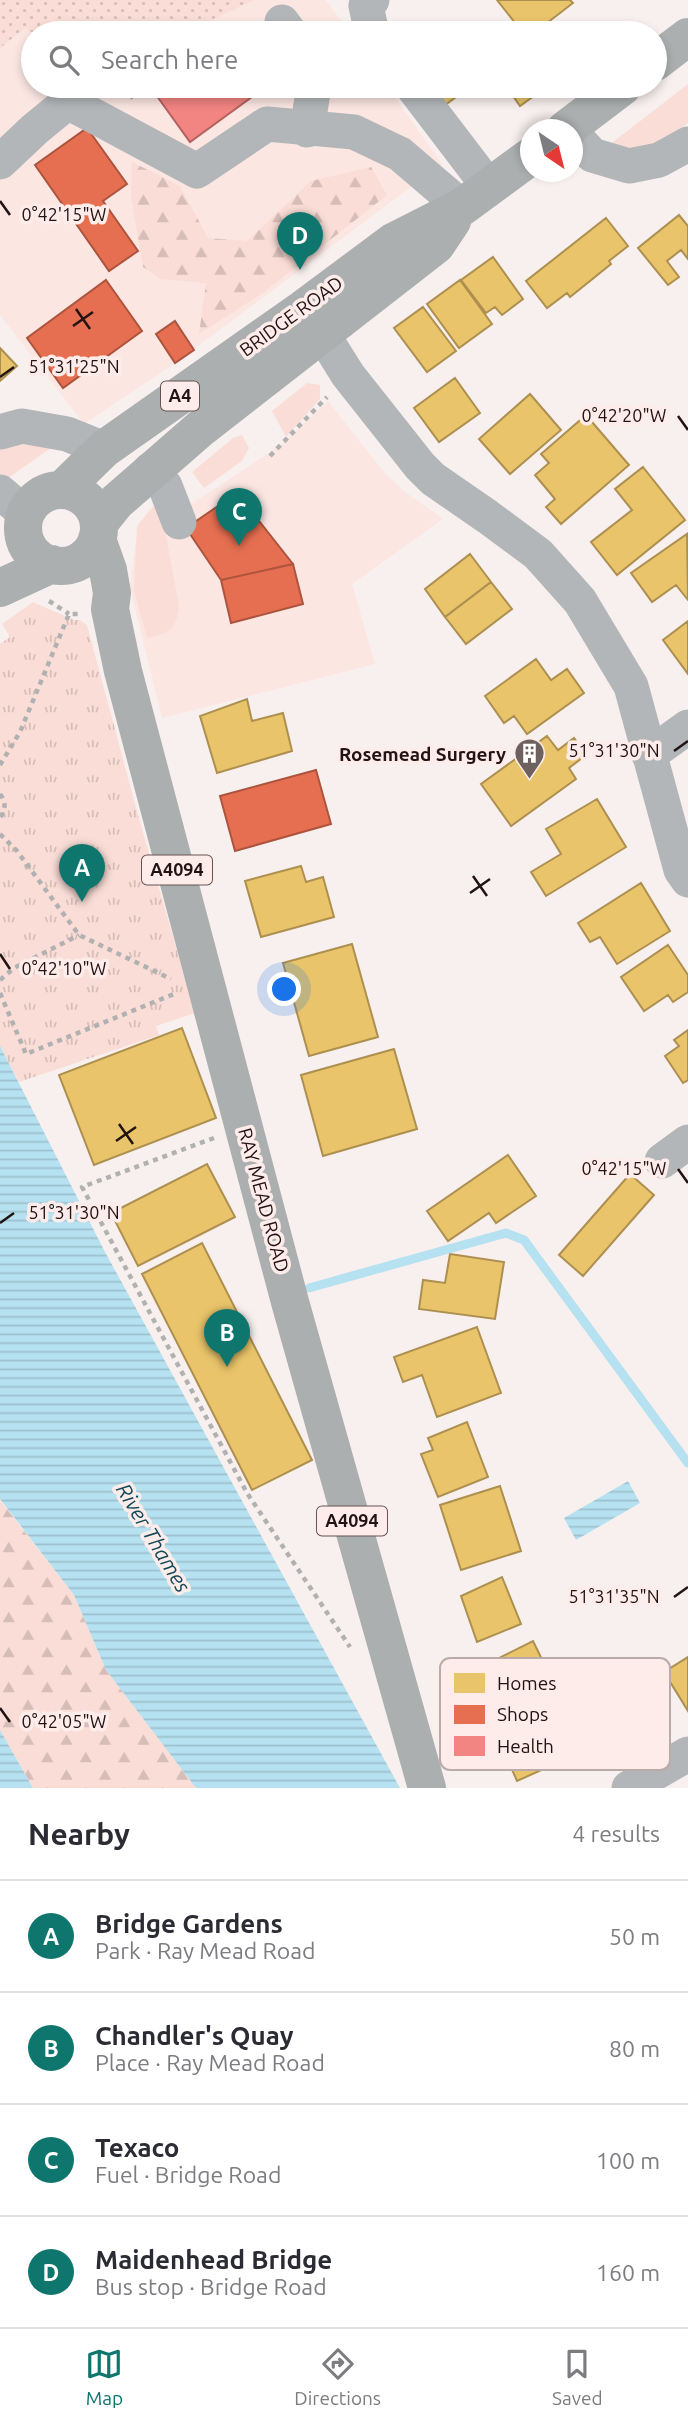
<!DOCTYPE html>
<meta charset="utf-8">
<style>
body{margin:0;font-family:Ubuntu,sans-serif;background:#f7f7f7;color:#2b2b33}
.compass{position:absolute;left:520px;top:119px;width:63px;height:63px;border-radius:50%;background:#fff;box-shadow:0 4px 10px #0003;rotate:145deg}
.you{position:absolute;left:285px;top:990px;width:24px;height:24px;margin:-18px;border:5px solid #fff;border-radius:50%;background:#1a73e8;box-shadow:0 0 0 10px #1a73e833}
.badge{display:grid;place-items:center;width:46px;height:46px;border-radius:50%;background:#0f766e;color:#fff;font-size:23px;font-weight:700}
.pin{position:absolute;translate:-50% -58px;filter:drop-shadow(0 2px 4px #0008)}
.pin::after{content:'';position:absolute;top:37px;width:24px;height:21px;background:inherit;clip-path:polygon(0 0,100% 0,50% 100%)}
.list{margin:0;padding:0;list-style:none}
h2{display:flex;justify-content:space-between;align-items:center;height:91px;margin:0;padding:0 28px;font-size:30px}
h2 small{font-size:23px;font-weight:400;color:#7c7c81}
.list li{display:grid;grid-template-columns:46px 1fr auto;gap:21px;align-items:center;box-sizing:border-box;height:112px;padding:0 28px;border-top:2px solid #e1e1e2}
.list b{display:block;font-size:26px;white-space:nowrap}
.list p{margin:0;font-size:23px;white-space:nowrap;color:#7c7c81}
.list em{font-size:23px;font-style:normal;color:#7c7c81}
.icon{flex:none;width:38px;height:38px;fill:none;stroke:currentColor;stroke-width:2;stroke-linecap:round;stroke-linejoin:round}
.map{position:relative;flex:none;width:688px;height:1788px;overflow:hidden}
.search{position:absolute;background:#fff;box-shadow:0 4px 10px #0003;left:21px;right:21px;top:21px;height:77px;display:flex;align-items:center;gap:18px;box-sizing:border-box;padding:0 24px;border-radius:38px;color:#7c7c81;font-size:26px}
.sheet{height:539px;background:#fff}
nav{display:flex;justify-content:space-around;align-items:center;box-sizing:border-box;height:98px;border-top:2px solid #e1e1e2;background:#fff;font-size:19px;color:#7c7c81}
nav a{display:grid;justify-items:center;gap:4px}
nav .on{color:#0f766e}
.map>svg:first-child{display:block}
.built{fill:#fbe6e2}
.grass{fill:#faddd7}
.forest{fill:url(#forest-firs)}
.park{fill:url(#park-tufts)}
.garden{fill:url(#garden-dots)}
.water{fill:url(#water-rules)}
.homes{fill:#e9c46a;stroke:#ad8f50;stroke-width:2}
.shops{fill:#e76f51;stroke:#ac543e;stroke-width:2}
.health{fill:#f28482;stroke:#b46260;stroke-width:2}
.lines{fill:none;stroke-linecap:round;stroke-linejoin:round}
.stream{stroke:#b6e1f0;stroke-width:9}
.path{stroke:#b2b1b2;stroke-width:4.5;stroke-dasharray:5 5;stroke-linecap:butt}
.minor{stroke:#b2b6b8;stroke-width:35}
.major{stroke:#abafb0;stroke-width:38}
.ticks{fill:none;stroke:#221412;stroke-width:2.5}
.labels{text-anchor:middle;stroke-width:7;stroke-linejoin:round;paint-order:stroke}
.shield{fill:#fdece9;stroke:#645552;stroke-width:2}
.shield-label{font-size:18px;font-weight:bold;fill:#221412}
.street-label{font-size:19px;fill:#221412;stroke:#fdece9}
.poi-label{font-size:19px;font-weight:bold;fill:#221412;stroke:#fdece9;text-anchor:end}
.water-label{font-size:21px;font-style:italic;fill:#104858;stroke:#fdece9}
.key{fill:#fdece9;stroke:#bbaba8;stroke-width:2}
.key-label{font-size:19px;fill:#221412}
.ticks-label{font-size:18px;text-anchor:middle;fill:#221412;stroke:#fdece9;stroke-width:7;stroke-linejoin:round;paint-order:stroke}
</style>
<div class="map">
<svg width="688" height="1788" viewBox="0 0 688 1788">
<defs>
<pattern id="forest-firs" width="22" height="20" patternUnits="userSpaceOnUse" patternTransform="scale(1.75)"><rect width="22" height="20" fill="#faddd7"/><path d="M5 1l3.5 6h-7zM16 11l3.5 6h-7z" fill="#d6bdb8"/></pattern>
<pattern id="park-tufts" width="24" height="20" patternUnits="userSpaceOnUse" patternTransform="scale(1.75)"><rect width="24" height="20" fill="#faddd7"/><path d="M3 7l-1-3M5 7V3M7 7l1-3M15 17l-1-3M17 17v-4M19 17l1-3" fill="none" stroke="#d6bdb8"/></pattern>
<pattern id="garden-dots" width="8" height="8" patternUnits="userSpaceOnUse" patternTransform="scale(1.75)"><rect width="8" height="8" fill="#faddd7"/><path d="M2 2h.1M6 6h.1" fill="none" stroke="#d6bdb8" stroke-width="1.8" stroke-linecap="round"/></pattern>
<pattern id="water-rules" width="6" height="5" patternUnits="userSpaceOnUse" patternTransform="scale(1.75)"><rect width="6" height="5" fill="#b6e1f0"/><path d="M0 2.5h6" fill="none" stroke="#9cc0cd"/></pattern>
</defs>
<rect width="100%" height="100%" fill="#f8f0ee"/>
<path class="built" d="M0 0H326L350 33H33V86H387L442 164 171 366 84 424 0 315Z
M328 401 384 472 405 492 443 519 352 584 375 664 162 718 130 588 136 540 281 445Z"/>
<path class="grass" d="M688 84V123L650 152 604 149Z
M307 383 320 385V399L286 437 272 411Z
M242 435 249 448 242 461 204 488 192 472 233 438Z
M0 439 62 440 4 481 0 479Z
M156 503 161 508 179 606C176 631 170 632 147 638L134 591 137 526Z"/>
<path class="forest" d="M132 162 180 186 208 238 247 241 311 181 371 167 387 195 263 293 199 334 206 283 161 279 143 267 131 196Z
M0 1500 74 1595 106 1670 196 1788H33L0 1730Z"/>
<path class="park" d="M33 602 74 620H80L87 625 138 815 195 1013 156 1026 159 1035 19 1082 0 1046V644L10 637 2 624Z"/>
<path class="garden" d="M0 0H254L184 33H33L25 28 0 48Z"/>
<path class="water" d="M0 1046 105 1252 400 1788H196L106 1670 74 1595 0 1499Z
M628 1481 640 1503 576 1540 564 1518Z
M0 1730 33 1788H0Z"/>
<path class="homes" d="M497 0H570L573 3 534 33H523Z
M424 86H471L441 108Z
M506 86H543L545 88 520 106Z
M679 215 688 226V259L681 250 667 261 679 277 668 285 638 248Z
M606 218 628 246 609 261 611 264 570 297 567 293 547 308 526 281Z
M493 257 523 299 502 315 495 307 486 313 461 280Z
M460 280 492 324 459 348 427 304Z
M423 307 456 351 427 372 394 328Z
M0 348 17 366 0 381Z
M455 378 480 413 439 442 414 408Z
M530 394 561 430 510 474 479 439Z
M586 415 629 465 561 524 546 507 555 499 535 475 549 463 541 454Z
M643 467 685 520 617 575 591 542 632 510 615 489Z
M687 534 688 600 676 585 652 602 631 573Z
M470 554 491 582 445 617 425 589Z
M491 582 512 609 466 644 445 617Z
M688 621V674L663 640Z
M536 659 551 680 567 669 584 693 527 734 514 716 504 723 485 696Z
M247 699 252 721 283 713 292 751 217 773 200 716Z
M547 736 558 750 574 738 586 755 569 768 576 779 511 826 481 784Z
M597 799 626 847 546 896 531 872 561 854 546 829Z
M301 866 306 882 323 877 334 917 261 937 245 881Z
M641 883 670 931 617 964 600 937 590 942 578 923Z
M352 944 378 1037 309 1056 283 963Z
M668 945 688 975V992L673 1002 668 995 644 1011 621 977Z
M182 1028 216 1118 94 1165 59 1075Z
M688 1030V1080L683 1083 665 1056 679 1046 674 1040Z
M394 1049 417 1129 323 1156 301 1075Z
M508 1155 536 1196 496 1223 489 1213 448 1241 427 1211Z
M207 1164 235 1217 138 1266 111 1213Z
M630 1174 654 1195 583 1276 559 1255Z
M202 1243 312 1460 252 1490 142 1274Z
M450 1254 504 1262 495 1319 419 1309 423 1280 445 1283Z
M477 1327 501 1393 437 1417 422 1375 403 1382 394 1357Z
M467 1422 488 1477 438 1497 421 1454 433 1450 428 1438Z
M500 1486 521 1551 461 1570 440 1505Z
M502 1577 521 1624 477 1642 461 1596Z
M533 1641 556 1688 507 1713 483 1666Z
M688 1657V1711L664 1672Z
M559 1714 577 1754 517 1781 507 1758 516 1754 508 1737Z"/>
<path class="shops" d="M87 128 127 184 103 201 138 251 109 271 35 165Z
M106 280 142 331 63 388 27 338Z
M175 321 194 350 175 363 156 334Z
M237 493 293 564 221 580 186 528Z
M293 564 303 604 231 623 221 580Z
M316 770 331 824 235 851 220 796Z"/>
<path class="health" d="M163 86H267L190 142 154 92Z"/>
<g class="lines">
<path class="stream" d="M309 1288 506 1233 524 1240 688 1463"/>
<path class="path" d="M214 33 251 27
M130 98 145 86
M270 456 327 397
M49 601 69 614
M0 765 20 732 69 614H79
M0 794C6 802 6 809 0 818
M0 834 17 851 79 935 171 979
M0 980 14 968 79 935
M0 993 26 1054 174 994
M214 1138 82 1187 247 1493 350 1647"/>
<path class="minor" d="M372 0 366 6 372 33
M282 22 290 33
M412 86 489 187
M307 130 314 86
M572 133 592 155 629 166 659 160 688 144
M0 162 35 129 68 102 197 171 267 124 354 132 400 154 462 207
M323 335 348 375 420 466 433 479 488 517 538 554 580 601 631 686 681 870 688 880
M0 432 22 426 67 434 104 449
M150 470 165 486 179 522
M0 492 26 514
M649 755 688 727
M662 1161 688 1142
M629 1788 688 1754"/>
<path class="major" d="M655 62 688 37
M565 130 623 86
M62 490 104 449 303 309 393 242 462 207 530 157
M23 528a38 38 0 1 1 76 0a38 38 0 1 1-76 0Z
M99 523 116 502 201 428 436 245 452 221
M97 539 108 570 112 593 110 609 123 671 290 1302 427 1788
M0 588 52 564"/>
</g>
<path class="ticks" d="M0 201 10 215M76 309 90 329M73 326 93 312M0 377 14 367M678 416 688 430M674 751 688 741M473 876 487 896M470 893 490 879M0 954 10 969M119 1124 133 1144M116 1141 136 1127M678 1169 688 1183M0 1223 14 1213M674 1597 688 1587M0 1708 10 1722"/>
<defs>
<symbol id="building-pin" viewBox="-11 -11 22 30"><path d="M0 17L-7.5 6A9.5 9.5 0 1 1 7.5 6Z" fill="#6d615f" stroke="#fdece9"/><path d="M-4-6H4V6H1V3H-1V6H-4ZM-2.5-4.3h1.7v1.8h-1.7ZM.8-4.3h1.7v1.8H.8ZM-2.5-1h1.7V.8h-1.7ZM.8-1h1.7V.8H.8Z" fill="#fff"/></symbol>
</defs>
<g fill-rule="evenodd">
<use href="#building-pin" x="512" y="736" width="35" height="47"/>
</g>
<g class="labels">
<g class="shield">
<rect x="161" y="381.5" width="38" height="29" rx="5"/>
<rect x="142" y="855.5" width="70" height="29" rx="5"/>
<rect x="317" y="1506.5" width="70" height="29" rx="5"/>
</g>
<g class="shield-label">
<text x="180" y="402">A4</text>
<text x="177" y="876">A4094</text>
<text x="352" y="1527">A4094</text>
</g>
<g class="street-label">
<text transform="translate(291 316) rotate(-36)" y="7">BRIDGE ROAD</text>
<text transform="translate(264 1200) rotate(75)" y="7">RAY MEAD ROAD</text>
</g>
<g class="poi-label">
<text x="506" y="761">Rosemead Surgery</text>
</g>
<g class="water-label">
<text transform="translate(153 1538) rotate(59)" y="7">River Thames</text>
</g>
</g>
<rect x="440" y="1658" width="230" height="112" rx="10" class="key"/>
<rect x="454" y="1673" width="31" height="20" fill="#e9c46a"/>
<rect x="454" y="1705" width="31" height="19" fill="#e76f51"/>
<rect x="454" y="1736" width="31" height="20" fill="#f28482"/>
<g class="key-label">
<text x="497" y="1690">Homes</text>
<text x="497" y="1721">Shops</text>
<text x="497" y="1753">Health</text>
</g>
<g class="ticks-label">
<text x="64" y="221">0°42'15"W</text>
<text x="74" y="373">51°31'25"N</text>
<text x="624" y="422">0°42'20"W</text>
<text x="614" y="757">51°31'30"N</text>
<text x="64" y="975">0°42'10"W</text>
<text x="624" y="1175">0°42'15"W</text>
<text x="74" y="1219">51°31'30"N</text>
<text x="614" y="1603">51°31'35"N</text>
<text x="64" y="1728">0°42'05"W</text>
</g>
</svg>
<svg class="compass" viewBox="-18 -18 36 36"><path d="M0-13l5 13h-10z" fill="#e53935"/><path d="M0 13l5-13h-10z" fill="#7c7c81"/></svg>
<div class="you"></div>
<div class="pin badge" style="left:82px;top:902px">A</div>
<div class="pin badge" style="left:227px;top:1367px">B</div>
<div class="pin badge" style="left:239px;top:546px">C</div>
<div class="pin badge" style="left:300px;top:270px">D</div>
<div class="search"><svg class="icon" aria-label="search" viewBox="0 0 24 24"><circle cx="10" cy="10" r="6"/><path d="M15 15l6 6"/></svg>Search here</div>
</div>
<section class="sheet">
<h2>Nearby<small>4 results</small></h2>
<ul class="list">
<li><span class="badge">A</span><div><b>Bridge Gardens</b><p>Park · Ray Mead Road</p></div><em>50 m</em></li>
<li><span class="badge">B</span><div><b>Chandler's Quay</b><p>Place · Ray Mead Road</p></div><em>80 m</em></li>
<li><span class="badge">C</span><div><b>Texaco</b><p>Fuel · Bridge Road</p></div><em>100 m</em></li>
<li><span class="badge">D</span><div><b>Maidenhead Bridge</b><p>Bus stop · Bridge Road</p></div><em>160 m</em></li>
</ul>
</section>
<nav>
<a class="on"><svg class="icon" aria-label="map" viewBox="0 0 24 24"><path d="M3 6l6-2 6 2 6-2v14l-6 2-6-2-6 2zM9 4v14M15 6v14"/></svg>Map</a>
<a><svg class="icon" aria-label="directions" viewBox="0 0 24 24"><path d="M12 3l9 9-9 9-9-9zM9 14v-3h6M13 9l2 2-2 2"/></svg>Directions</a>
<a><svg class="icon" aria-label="saved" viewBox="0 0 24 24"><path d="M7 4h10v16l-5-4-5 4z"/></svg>Saved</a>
</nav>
